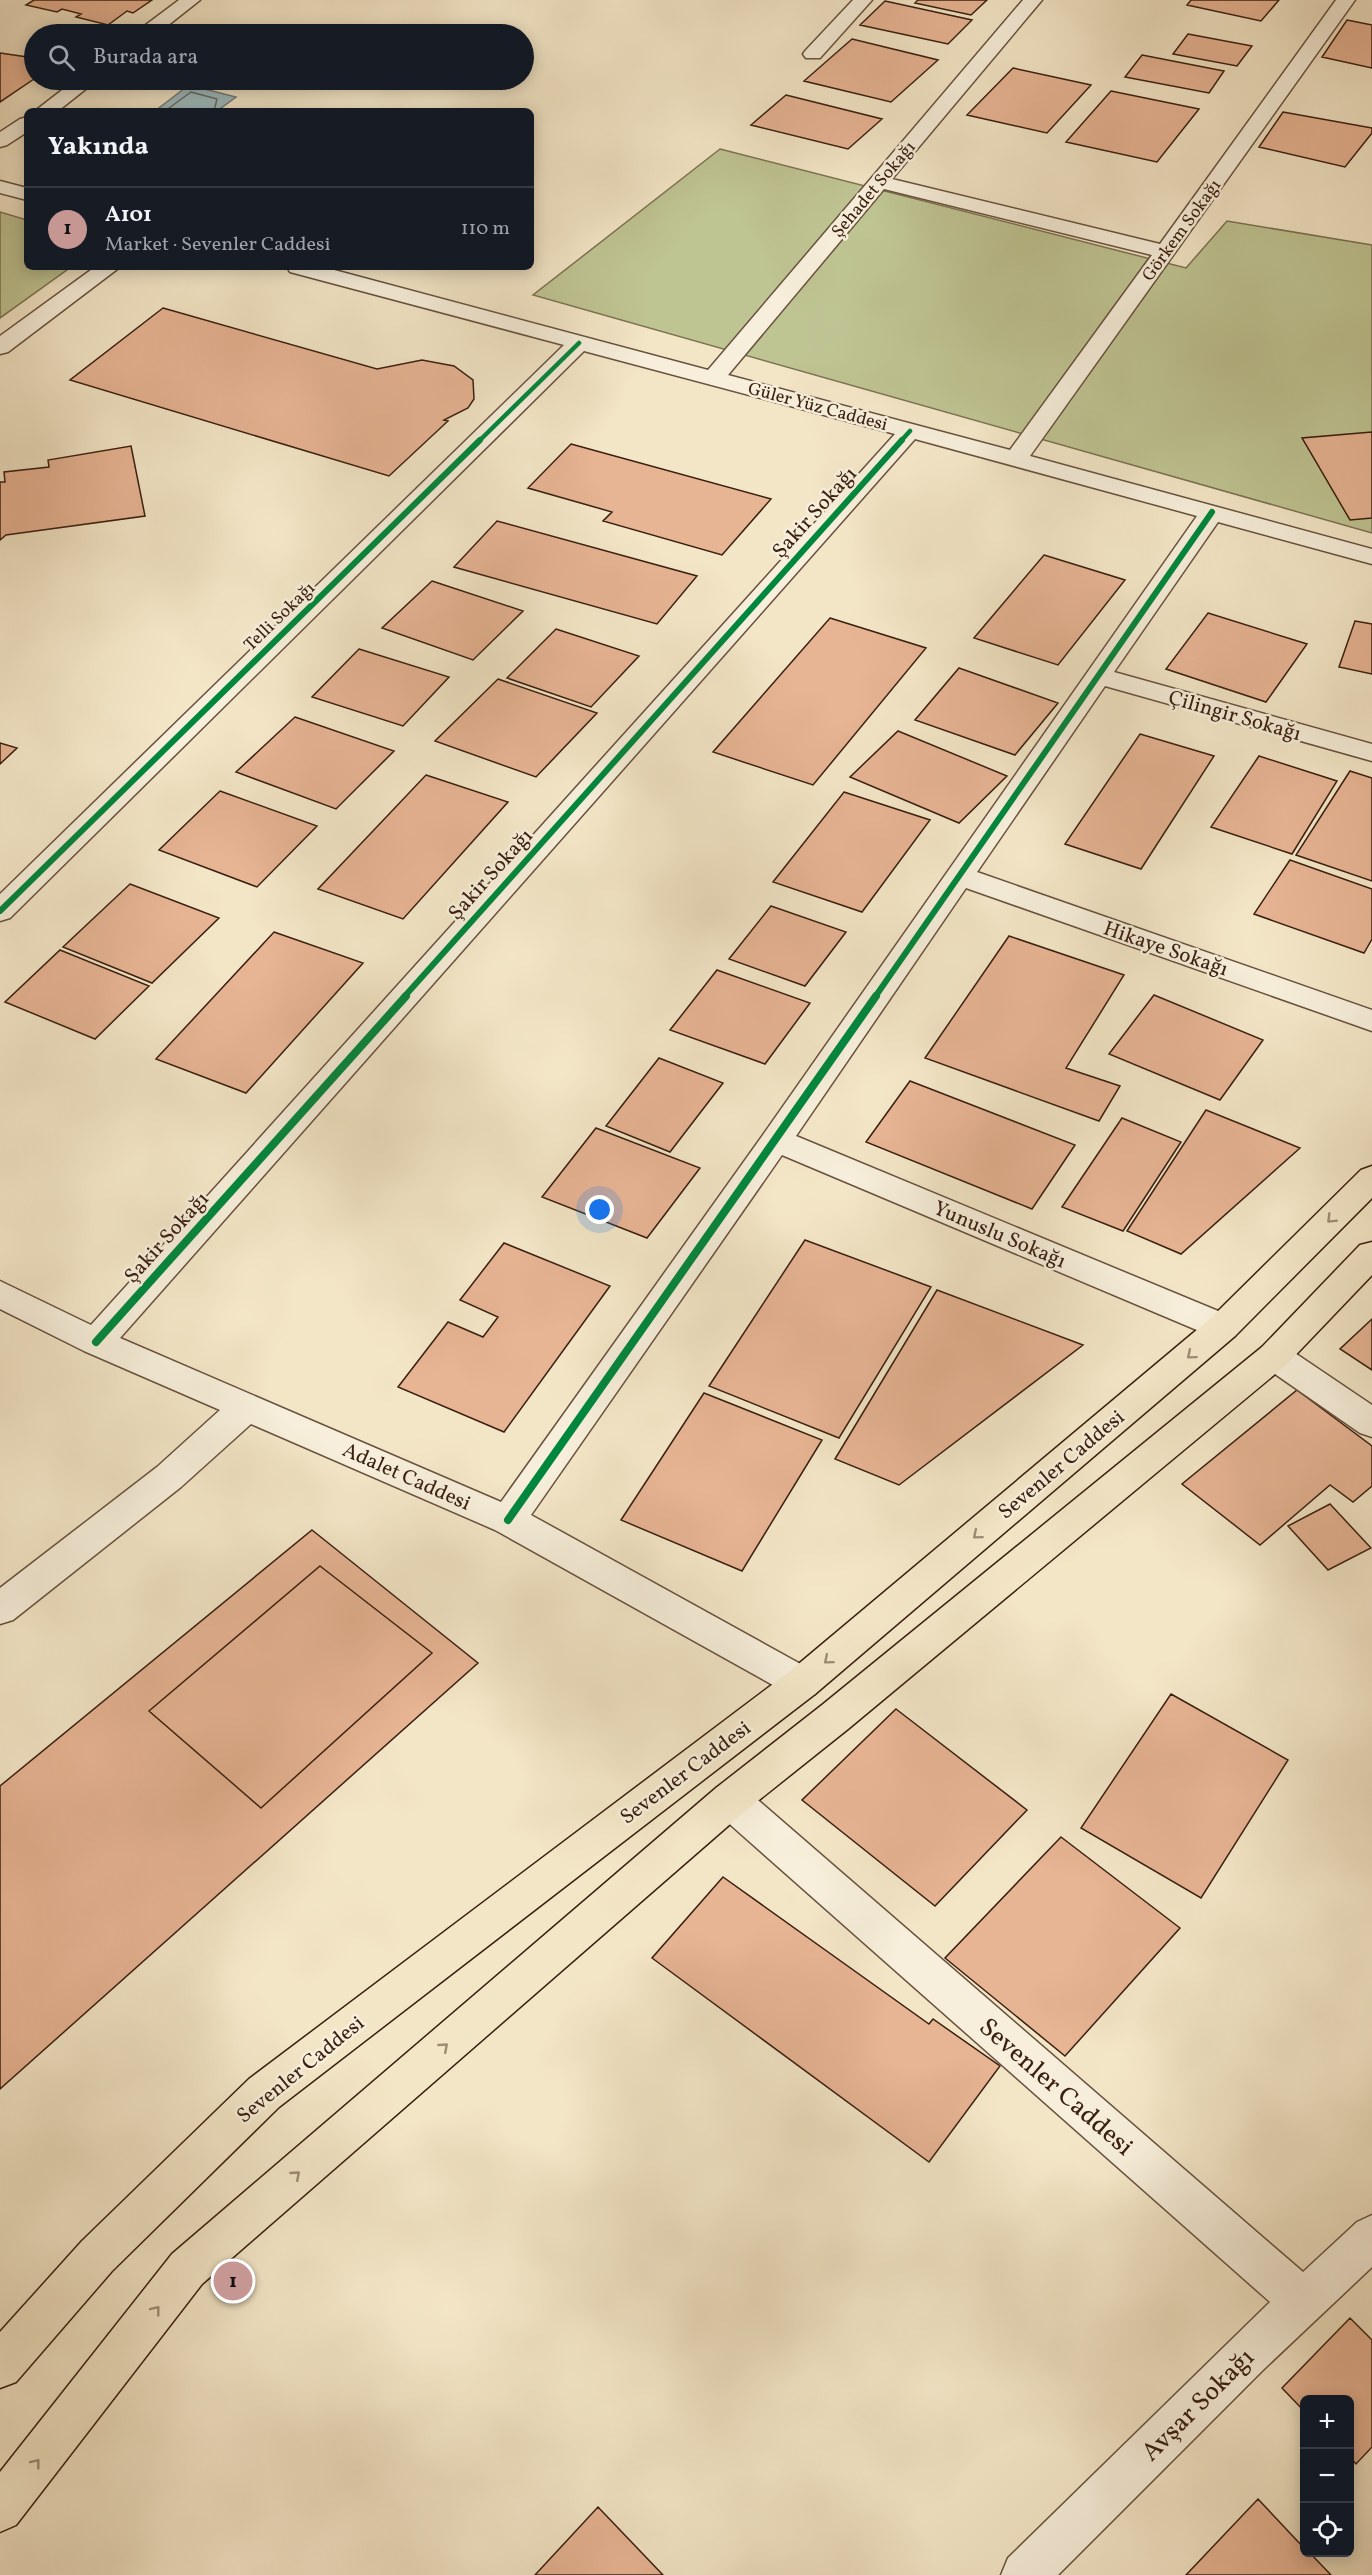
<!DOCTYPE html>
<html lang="tr">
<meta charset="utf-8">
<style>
body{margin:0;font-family:Vollkorn,serif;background:#242831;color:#f1f3f6}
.controls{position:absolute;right:18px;bottom:18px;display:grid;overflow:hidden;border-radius:9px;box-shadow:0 3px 15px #0003}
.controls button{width:54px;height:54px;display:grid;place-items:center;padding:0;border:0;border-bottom:2px solid #363941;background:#171b24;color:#f1f3f6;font:30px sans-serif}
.you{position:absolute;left:600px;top:1210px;width:21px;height:21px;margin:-15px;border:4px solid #fff;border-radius:50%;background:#1a73e8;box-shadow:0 0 0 9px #1a73e833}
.badge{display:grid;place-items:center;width:39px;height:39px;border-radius:50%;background:#c59692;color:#111;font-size:20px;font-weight:700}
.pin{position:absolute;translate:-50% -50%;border:3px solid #fff;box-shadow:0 2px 6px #0006}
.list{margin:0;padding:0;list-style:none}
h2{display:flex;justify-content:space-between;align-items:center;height:78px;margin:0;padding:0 24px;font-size:26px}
h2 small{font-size:20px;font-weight:400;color:#9ea1a6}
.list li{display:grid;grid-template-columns:39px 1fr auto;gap:18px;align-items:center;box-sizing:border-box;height:84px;padding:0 24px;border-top:2px solid #363941}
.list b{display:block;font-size:22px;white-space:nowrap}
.list p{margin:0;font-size:20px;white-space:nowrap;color:#9ea1a6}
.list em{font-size:20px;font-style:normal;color:#9ea1a6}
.icon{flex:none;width:33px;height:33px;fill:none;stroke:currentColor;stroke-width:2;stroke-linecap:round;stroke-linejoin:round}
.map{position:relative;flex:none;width:1372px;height:2575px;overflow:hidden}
.search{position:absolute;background:#171b24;box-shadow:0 3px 15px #0003;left:24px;top:24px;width:510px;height:66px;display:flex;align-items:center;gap:15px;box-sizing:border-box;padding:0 21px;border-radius:33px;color:#9ea1a6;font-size:22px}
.panel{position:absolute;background:#171b24;box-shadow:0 3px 15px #0003;left:24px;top:108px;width:510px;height:162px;border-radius:9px}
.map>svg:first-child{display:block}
.green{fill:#bfc493;stroke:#7c7252;stroke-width:1.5}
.water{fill:#a0bdbf;stroke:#777e79;stroke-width:1.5}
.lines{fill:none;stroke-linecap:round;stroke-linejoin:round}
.shore{stroke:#6c6e68;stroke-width:1.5}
.building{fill:#e7b494;stroke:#391f10;stroke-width:1.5}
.minor-casing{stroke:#68513e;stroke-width:3}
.major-casing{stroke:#391f10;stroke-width:3}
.minor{fill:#f7efdb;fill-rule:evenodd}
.major{fill:#f3e6c7;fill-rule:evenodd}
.cycleway-far2-casing{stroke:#f7efdb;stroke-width:7}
.cycleway-far1-casing{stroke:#f7efdb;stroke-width:9}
.cycleway-casing{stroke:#f7efdb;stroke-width:11}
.cycleway-far2{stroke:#00873e;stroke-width:4.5}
.cycleway-far1{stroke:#00873e;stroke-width:6}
.cycleway{stroke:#00873e;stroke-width:8}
.oneway{stroke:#9f8c75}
.labels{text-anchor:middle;stroke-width:5;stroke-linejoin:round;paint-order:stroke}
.far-street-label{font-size:18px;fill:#391f10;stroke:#f7efdb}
.street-label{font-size:21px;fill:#391f10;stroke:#f7efdb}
.near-street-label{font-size:26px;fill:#391f10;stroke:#f7efdb}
</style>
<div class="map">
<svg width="1372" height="2575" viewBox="0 0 1372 2575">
<rect width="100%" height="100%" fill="#f3e6c7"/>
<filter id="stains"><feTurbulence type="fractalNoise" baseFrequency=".00333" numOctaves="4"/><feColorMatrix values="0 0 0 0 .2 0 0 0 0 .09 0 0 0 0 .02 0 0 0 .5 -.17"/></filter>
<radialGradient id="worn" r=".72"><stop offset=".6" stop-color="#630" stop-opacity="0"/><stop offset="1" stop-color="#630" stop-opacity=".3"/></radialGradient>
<path class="green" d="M720 149 1186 268 1227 221 1372 245V533L533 295Z
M0 212 27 220V267H71L0 318Z"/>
<path class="water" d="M189 85 236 97 217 111H155Z"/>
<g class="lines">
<path class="shore" d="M165 111 191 92 217 99 214 111"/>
</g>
<path class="building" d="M34 0H152L133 13 127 11 108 25 76 17 81 14 62 9 57 12 26 5Z
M918 0H987L971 15 915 3Z
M1191 0H1279L1261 21 1187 5Z
M885 1 972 20 948 44 860 25Z
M1347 20 1372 25V68L1322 57Z
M1188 34 1252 46 1237 66 1173 54Z
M852 39 938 60 891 102 804 81Z
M0 53 34 58V74L31 76 34 79 0 102Z
M1142 55 1224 71 1209 93 1125 77Z
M1013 68 1091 85 1047 133 967 115Z
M1111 91 1199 109 1157 162 1066 142Z
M786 95 882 119 848 149 751 125Z
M1283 112 1372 128V133L1345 167 1259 147Z
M163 308 377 369 422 360 454 366 473 380 474 399 468 408 444 420 448 421 389 476 70 380Z
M1372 432V518L1350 520 1302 438Z
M571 444 771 499 722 555 603 521 612 512 528 488Z
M131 446 145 516 6 535 0 540V482H5L4 472 49 467 48 460Z
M497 521 697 576 657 624 454 567Z
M1044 555 1125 580 1058 665 974 638Z
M432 581 523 611 473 660 382 628Z
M1208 613 1307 644 1266 702 1166 669Z
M830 618 926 648 813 785 713 752Z
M1355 621 1372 624V674L1339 667Z
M556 629 639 656 591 707 507 678Z
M359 649 449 677 403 726 312 697Z
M959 668 1058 703 1015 755 915 720Z
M498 679 597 713 536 777 435 741Z
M295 717 394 751 336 809 236 772Z
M898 731 1007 776 959 823 850 777Z
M1140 734 1214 756 1141 869 1065 844Z
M0 743 17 748 0 764Z
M1259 756 1337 781 1292 854 1211 827Z
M1350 771 1372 778V881L1296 855Z
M426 775 508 802 403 919 318 889Z
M220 791 317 826 257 887 159 850Z
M844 792 930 820 862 912 773 882Z
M1290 860 1372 889V939L1364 953 1254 914Z
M130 884 219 918 152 983 63 947Z
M771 906 846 932 805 986 729 959Z
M274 932 363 963 246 1093 156 1059Z
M1009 936 1124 975 1066 1068 1120 1086 1099 1121 925 1058Z
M60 950 149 986 95 1039 5 1002Z
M717 970 810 1003 765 1064 670 1030Z
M1154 995 1263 1040 1220 1100 1109 1054Z
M659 1058 723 1083 670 1152 606 1126Z
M910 1081 1075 1145 1032 1209 866 1142Z
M1206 1110 1300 1148 1181 1254 1127 1231Z
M1122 1118 1181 1142 1123 1231 1062 1207Z
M596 1128 700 1168 647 1238 542 1197Z
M805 1240 931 1287 839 1438 709 1386Z
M504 1243 610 1286 504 1432 398 1387 448 1322 483 1337 498 1317 460 1300Z
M937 1290 1083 1345 899 1485 835 1459Z
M1372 1319V1370L1340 1349Z
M1297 1390 1372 1446V1486L1353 1502 1330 1485 1260 1545 1182 1484Z
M704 1393 822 1440 742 1571 621 1520Z
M1330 1504 1371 1548 1328 1570 1288 1526Z
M312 1530 478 1663 0 2089V1786Z
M320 1566 432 1653 261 1808 149 1711Z
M1171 1694 1288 1760 1201 1898 1081 1828Z
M896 1709 1027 1810 935 1906 802 1800Z
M1061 1837 1180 1928 1065 2056 945 1958Z
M723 1877 929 2024 933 2019 1000 2066 929 2162 652 1958Z
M1350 2318 1372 2340V2447L1356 2464 1350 2457V2400H1304V2411L1282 2388Z
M1258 2499 1304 2548V2552H1309L1331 2575H1186Z
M598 2507 663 2575H535Z"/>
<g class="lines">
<defs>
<path id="minor" d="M179 0H200L157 34H137L139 30Z
M853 0H872L820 58H806L803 54 806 50Z
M1023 0H1042L892 179 1160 244 1336 0H1355L1030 456 1372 549V564L1218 522 1114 672 1372 744V761L1105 686 977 872 1372 1010V1031L966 888 796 1136 1235 1318 1240 1327 1235 1336 1223 1340 1211 1336 782 1155 531 1515 815 1672 821 1683 815 1694 802 1699 789 1694 495 1530 251 1424 181 1487 13 1620 0 1624V1588L157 1467 220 1410 84 1351 0 1309V1281L91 1325 895 434 584 351 10 918 0 921V894L564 345 290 272 287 267H323L708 370ZM884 189 1152 255 1010 450 728 375ZM915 439 1197 516 765 1132 501 1502 120 1338Z
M75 80H97L58 111H35Z
M27 117V132L7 145 0 147V132L20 119Z
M0 181 27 188V200L0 193Z
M95 267H120L8 352 0 354V336Z
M1274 1343 1286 1347 1372 1405V1437L1360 1433 1262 1365 1257 1356 1262 1347Z
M730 1783 744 1788 1303 2272 1357 2222 1372 2215V2267L1264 2369 1058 2575H1001L1008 2558 1270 2302 716 1812 711 1800 716 1788Z"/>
<path id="major" d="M1372 1166V1198L1235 1336 815 1694 279 2107 112 2271 16 2382 0 2388V2332L82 2241 249 2079 789 1672 1211 1318 1361 1170Z
M1372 1242V1275L1286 1365 848 1729 744 1812 202 2284 16 2525 0 2532V2472L172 2254 716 1788 822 1705 1262 1347 1360 1245Z"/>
</defs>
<use href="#minor" class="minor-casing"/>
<use href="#major" class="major-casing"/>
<use href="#minor" class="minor"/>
<use href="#major" class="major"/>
<defs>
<path id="cycleway-far2" d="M478 442 579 343
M900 442 910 431"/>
<path id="cycleway-far1" d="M0 911 480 440
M404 997 902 440
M875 997 1212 512"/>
<path id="cycleway" d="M96 1342 406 996
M508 1520 876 996"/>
</defs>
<use href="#cycleway-far2" class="cycleway-far2-casing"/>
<use href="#cycleway-far1" class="cycleway-far1-casing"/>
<use href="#cycleway" class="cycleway-casing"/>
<use href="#cycleway-far2" class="cycleway-far2"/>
<use href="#cycleway-far1" class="cycleway-far1"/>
<use href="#cycleway" class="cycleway"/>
</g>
<defs><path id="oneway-chevron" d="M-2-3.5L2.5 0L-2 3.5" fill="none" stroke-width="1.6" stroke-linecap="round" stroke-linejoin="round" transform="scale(1.5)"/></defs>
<g class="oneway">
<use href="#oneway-chevron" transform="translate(1331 1219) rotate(135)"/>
<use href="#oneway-chevron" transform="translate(1191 1355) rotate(140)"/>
<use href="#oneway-chevron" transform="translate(977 1535) rotate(140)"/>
<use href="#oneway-chevron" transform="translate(828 1660) rotate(140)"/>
<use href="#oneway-chevron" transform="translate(444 2047) rotate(-41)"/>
<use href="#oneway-chevron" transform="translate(296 2175) rotate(-41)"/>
<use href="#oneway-chevron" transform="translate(156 2310) rotate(-52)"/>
<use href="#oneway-chevron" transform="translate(36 2463) rotate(-52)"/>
</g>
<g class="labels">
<g class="far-street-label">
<text transform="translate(873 189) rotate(-50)" y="6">Şehadet Sokağı</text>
<text transform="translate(1181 230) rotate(-54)" y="6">Görkem Sokağı</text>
<text transform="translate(818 406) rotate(15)" y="6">Güler Yüz Caddesi</text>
<text transform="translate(279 616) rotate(-44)" y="6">Telli Sokağı</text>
</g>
<g class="street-label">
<text transform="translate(814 512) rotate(-48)" y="7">Şakir Sokağı</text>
<text transform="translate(1235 715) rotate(16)" y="7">Çilingir Sokağı</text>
<text transform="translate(490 874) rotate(-48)" y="7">Şakir Sokağı</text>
<text transform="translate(1166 948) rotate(19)" y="7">Hikaye Sokağı</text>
<text transform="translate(1000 1234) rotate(23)" y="7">Yunuslu Sokağı</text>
<text transform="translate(166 1237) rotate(-48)" y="7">Şakir Sokağı</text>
<text transform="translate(1061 1464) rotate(-40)" y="7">Sevenler Caddesi</text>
<text transform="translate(407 1476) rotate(24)" y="7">Adalet Caddesi</text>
<text transform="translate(685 1772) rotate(-37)" y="7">Sevenler Caddesi</text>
<text transform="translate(300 2069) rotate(-39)" y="7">Sevenler Caddesi</text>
</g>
<g class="near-street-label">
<text transform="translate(1057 2086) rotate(41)" y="9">Sevenler Caddesi</text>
<text transform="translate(1197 2404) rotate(-45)" y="9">Avşar Sokağı</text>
</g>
</g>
<rect width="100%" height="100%" filter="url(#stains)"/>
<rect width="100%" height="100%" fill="url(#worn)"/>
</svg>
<div class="controls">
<button>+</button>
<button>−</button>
<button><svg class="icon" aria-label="locate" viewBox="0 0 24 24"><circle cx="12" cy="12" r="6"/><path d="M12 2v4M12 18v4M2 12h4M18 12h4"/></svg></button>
</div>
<div class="you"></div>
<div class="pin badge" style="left:233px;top:2281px">1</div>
<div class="search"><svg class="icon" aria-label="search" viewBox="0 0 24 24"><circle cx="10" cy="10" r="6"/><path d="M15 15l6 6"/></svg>Burada ara</div>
<section class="panel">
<h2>Yakında<small></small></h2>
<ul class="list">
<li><span class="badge">1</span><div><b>A101</b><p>Market · Sevenler Caddesi</p></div><em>110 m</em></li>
</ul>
</section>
</div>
